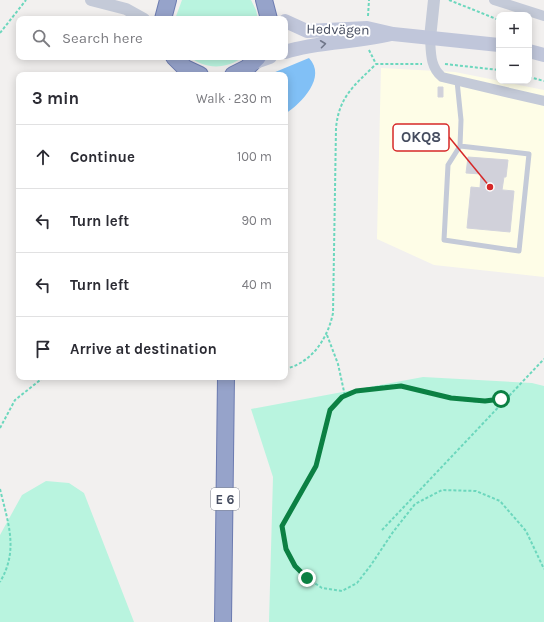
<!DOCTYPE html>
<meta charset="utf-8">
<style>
body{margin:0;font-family:Karla,sans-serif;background:#f7f7f7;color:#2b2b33}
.controls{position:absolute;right:12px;top:12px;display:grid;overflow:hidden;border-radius:8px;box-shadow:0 2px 10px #0003}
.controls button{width:36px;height:36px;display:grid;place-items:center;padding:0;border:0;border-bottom:1px solid #e1e1e2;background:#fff;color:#2b2b33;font:20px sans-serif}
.stop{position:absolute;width:12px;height:12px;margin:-9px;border:3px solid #0b8043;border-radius:50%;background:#fff}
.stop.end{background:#0b8043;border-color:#fff;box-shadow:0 1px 4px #0008}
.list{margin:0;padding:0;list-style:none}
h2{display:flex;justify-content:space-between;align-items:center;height:52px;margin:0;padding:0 16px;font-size:17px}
h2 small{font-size:13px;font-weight:400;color:#7c7c81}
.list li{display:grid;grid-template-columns:26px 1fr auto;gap:12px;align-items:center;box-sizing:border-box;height:64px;padding:0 16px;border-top:1px solid #e1e1e2}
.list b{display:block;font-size:15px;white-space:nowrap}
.list em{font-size:13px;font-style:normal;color:#7c7c81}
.icon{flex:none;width:22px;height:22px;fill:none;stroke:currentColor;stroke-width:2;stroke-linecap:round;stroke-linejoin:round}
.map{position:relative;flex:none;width:544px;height:622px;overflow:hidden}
.search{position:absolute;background:#fff;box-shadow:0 2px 10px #0003;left:16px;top:16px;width:272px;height:44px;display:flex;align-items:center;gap:10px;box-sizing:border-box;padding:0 14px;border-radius:8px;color:#7c7c81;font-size:15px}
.panel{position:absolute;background:#fff;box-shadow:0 2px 10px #0003;left:16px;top:72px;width:272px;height:308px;border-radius:8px}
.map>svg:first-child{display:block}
.commercial{fill:#fefde7}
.green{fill:#b9f4df}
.water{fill:#81c0f6}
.building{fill:#d1d1da;stroke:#d2d3dc}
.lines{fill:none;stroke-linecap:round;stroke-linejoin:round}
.trunk-casing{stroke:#6c7bb0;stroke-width:18}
.path{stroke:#6cd7bd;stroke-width:2;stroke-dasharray:3 2;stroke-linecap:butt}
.service{stroke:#c4cad8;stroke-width:5}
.minor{stroke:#c4cad8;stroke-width:10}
.tertiary{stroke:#c4cad8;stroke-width:12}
.secondary{stroke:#c0c6da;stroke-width:14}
.trunk{stroke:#96a3ca;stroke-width:16}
.oneway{stroke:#70778a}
.route{stroke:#0b8043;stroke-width:5}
.labels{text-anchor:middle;stroke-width:4;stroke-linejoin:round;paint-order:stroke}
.shield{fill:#fff;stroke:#7d828f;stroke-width:1}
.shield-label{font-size:13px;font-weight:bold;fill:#454c5f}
.street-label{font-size:14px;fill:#454c5f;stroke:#fff}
.leader{fill:none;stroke:#d62828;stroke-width:1.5}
.callout-dot{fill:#d62828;stroke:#fff;stroke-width:1.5}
.callout{fill:#fff;stroke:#d62828;stroke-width:1.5}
.callout-label{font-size:15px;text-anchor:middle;font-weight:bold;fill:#454c5f}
</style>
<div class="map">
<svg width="544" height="622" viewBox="0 0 544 622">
<rect width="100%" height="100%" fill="#f2f0ef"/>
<path class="commercial" d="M381 68 455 72 544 90V277L434 265 377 239Z"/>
<path class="green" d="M182 0H251L256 10 258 19H175Z
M190 57H243C227 69 206 70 190 57Z
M423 377 532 383 544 386V622H269L273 477 251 409Z
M46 481 69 483 84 493 134 622H0V535L22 495Z"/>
<path class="water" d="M309 58C327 77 302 103 285 114V75H268Z"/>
<path class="building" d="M438 87H443V97H438Z
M468 157 508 160 506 177H504L502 190 480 188 481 174 466 173Z
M471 187 514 191 510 232 467 228Z"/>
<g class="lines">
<defs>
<path id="trunk" d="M264 0 269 19
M163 19 168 0
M174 57 185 68 200 75
M233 75 247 68 258 57
M223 622 226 377"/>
</defs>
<use href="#trunk" class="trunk-casing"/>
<path class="path" d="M449 0 499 20
M368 16 369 0
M0 33 26 0
M369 50 376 64
M445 64 499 70
M529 77 544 81
M327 335 338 364 345 396 330 410 316 466 283 526 286 549 295 566 307 578 322 588 342 591 357 583 371 565 393 532 415 504 442 490 476 491 500 501 526 531 544 569
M285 369C312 363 328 338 333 313L336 128C339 96 355 85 376 64H422
M346 395C360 389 387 384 403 386 436 392 474 410 508 397
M0 428 15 400 44 377
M0 489C8 523 19 550 0 582
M382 530 544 359"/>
<path class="service" d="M457 81 461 120 460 146 529 154 519 251 444 240 448 165 460 146"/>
<path class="minor" d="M494 0 544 16
M430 38C431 53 430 67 442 77L544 101"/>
<path class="tertiary" d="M91 0 126 9 144 19
M430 38 434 0"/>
<path class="secondary" d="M285 21 307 31 367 28 393 34 499 45
M529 51 544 55
M285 52C320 41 356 43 391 34
M253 63 270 57"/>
<use href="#trunk" class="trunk"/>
</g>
<defs><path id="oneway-chevron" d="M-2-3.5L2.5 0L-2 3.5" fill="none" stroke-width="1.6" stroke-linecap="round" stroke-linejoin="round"/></defs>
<use class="oneway" href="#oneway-chevron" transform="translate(323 44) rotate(-7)"/>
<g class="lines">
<path class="route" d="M307 578 295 566 286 549 282 526 316 466 330 410 342 397 356 391 401 386 451 398 485 401 501 399"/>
</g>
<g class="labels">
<rect class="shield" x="211" y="488" width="28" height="22" rx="3"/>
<g class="shield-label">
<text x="225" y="504">E 6</text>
</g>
<g class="street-label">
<text transform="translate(338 29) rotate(1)" y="5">Hedvägen</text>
</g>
</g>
<path class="leader" d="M490 187L449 137"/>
<circle class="callout-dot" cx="490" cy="187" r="4"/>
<rect class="callout" x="393" y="124" width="56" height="27" rx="4"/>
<g class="callout-label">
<text x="421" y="142">OKQ8</text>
</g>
</svg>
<div class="controls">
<button>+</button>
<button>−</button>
</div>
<div class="stop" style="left:501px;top:399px"></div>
<div class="stop end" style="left:307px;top:578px"></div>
<div class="search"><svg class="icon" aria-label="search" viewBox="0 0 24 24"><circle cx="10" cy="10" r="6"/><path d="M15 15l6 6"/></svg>Search here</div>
<section class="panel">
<h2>3 min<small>Walk · 230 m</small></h2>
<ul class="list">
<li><svg class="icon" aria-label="ahead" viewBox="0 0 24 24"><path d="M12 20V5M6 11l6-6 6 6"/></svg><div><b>Continue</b></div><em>100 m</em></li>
<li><svg class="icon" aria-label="left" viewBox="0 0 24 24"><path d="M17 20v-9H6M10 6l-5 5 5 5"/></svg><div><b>Turn left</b></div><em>90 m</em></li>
<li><svg class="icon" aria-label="left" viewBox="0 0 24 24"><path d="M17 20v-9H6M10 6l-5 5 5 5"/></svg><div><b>Turn left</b></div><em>40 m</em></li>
<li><svg class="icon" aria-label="arrive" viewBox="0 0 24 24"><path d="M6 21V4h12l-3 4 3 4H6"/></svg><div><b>Arrive at destination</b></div></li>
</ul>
</section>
</div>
